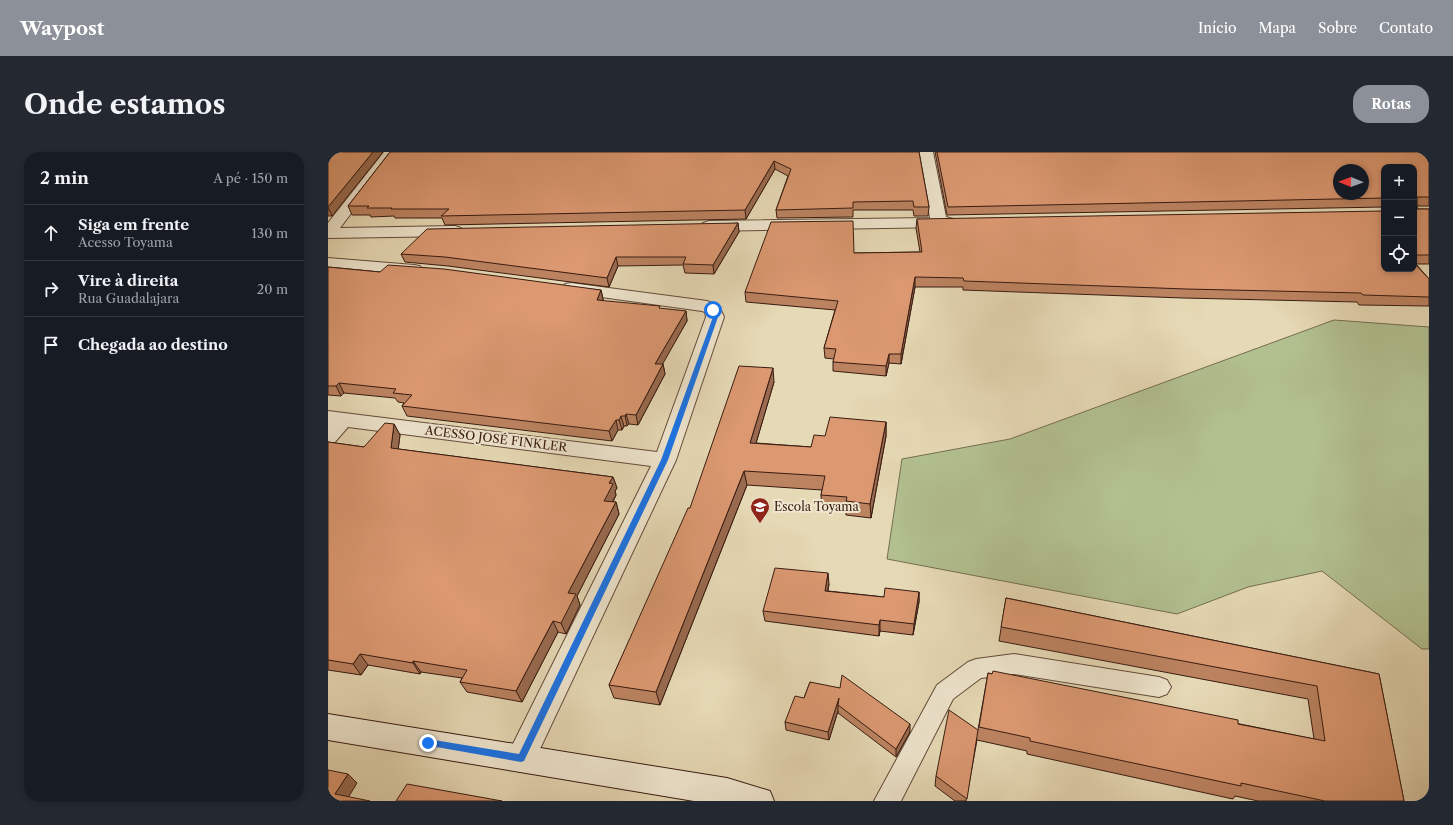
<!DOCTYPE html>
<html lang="pt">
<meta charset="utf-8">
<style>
body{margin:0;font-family:"Libre Caslon Text",serif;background:#242831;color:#f1f3f6}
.controls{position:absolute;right:12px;top:12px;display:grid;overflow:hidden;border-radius:8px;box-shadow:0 2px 6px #0003}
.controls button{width:36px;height:36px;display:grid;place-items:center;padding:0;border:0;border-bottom:1px solid #363941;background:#171b24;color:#f1f3f6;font:20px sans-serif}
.compass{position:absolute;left:1005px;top:12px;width:36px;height:36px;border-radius:50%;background:#171b24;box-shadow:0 2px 6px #0003;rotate:271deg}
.stop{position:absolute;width:12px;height:12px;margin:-9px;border:3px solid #1a73e8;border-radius:50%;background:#fff}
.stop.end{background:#1a73e8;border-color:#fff;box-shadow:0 1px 4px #0008}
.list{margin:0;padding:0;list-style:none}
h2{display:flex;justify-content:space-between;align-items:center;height:52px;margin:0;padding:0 16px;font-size:17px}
h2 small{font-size:13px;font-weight:400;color:#9ea1a6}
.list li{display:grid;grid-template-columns:26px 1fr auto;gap:12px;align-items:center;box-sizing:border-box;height:56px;padding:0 16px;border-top:1px solid #363941}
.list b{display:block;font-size:15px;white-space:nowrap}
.list p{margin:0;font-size:13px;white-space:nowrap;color:#9ea1a6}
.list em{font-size:13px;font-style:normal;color:#9ea1a6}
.icon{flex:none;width:22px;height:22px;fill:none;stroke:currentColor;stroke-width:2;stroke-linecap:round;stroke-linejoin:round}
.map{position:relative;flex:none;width:1101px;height:649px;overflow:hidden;border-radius:16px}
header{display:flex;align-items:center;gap:24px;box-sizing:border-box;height:56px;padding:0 20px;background:#8c9099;color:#fff}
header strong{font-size:19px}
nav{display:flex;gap:22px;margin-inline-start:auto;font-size:14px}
.intro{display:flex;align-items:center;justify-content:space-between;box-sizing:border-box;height:96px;padding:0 24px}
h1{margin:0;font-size:28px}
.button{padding:10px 18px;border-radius:16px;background:#8c9099;color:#fff;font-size:14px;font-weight:700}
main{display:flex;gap:24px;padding:0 24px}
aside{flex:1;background:#171b24;border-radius:16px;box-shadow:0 2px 6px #0003}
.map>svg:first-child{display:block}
.green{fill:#b2c090;stroke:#756e50}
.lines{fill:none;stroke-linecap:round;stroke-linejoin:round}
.service-casing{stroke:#644a3a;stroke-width:2}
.minor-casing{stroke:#644a3a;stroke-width:2}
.secondary-casing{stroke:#381b11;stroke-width:2}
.service{fill:#efe6cf;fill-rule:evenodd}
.minor{fill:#efe6cf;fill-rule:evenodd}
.secondary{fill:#efe6cf;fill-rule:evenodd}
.wall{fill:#bc8361;stroke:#381b11}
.shaded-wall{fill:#996a4f;stroke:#381b11}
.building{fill:#db9871;stroke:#381b11;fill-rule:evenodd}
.route{fill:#1a73e8}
.labels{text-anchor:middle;stroke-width:4;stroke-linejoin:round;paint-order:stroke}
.street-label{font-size:12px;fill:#381b11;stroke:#efe6cf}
.poi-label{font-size:12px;fill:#381b11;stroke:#efe6cf;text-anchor:start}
</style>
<header>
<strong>Waypost</strong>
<nav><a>Início</a><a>Mapa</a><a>Sobre</a><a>Contato</a></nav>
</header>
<div class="intro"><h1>Onde estamos</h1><a class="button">Rotas</a></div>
<main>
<aside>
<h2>2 min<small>A pé · 150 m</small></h2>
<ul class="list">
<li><svg class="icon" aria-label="ahead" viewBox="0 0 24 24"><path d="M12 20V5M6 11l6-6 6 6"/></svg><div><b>Siga em frente</b><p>Acesso Toyama</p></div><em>130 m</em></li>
<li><svg class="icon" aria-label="right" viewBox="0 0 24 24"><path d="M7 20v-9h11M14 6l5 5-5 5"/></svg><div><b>Vire à direita</b><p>Rua Guadalajara</p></div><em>20 m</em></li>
<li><svg class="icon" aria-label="arrive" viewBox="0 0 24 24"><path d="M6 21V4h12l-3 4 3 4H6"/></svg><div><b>Chegada ao destino</b></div></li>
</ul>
</aside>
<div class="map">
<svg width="1101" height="649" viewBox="0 0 1101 649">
<rect width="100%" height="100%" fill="#e6d9b5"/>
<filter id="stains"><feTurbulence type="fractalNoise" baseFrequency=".005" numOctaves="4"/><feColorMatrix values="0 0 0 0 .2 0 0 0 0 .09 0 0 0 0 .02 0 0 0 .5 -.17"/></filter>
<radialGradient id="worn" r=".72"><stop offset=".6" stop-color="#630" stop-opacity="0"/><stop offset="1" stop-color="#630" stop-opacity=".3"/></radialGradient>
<path class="green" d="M1006 168 1101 175V497H1094L994 419 920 435 849 462 559 407 574 307 682 287Z"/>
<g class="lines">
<defs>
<path id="service" d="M686 502 831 525 839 528 843 535 839 542 831 545 686 522 653 526 625 547 573 649H546L609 533 640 510 648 507Z"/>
<path id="minor" d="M56 0H70L12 76 127 74 133 76 135 79 133 82 127 84 0 86V71Z
M591 0H605L618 65 625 67 627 70 625 73 619 75 381 79 375 77 373 74 375 71 381 69 602 66Z
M0 106 86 113 92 114 94 118 92 122 86 123 0 116Z
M243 131 379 149 391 154 396 165 348 308 203 616 193 620 183 616 178 606 323 314 20 275 7 290 0 292V259L329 300 378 165 377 160 374 159 237 140 234 136 237 132Z"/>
<path id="secondary" d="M0 562 399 626 442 639 446 649H366L0 588Z"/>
</defs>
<use href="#service" class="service-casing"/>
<use href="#minor" class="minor-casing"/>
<use href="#secondary" class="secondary-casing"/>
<use href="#service" class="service"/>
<use href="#minor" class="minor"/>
<use href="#secondary" class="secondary"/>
</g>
<path class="wall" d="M0 0 4 64H0Z
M62 0H591L601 55 600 64H586L585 58H525V65L449 66 448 58 460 24 447 17 418 67 117 73 114 66H67L66 64 43 65 42 63H24L20 54Z
M607 0H1101V54H1089V57H1101V112H1088L1101 127V154L1031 153 1029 150 855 146 635 138V135H587L573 212 561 211 558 224 505 219V210L506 207 497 206 496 196 507 158 418 150 417 140 526 101 592 100 588 76 589 67 1086 117V15H1056V55L619 63Z
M410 71 411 80 386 122 357 121 355 113 290 114 281 135 120 114 77 110 73 102Z
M0 115 52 120 273 138 275 147V149L332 157 358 159 359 169 334 212H335L337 222 310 273 301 272 299 274H296L294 278H290L284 289 79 264 74 254 76 251 70 250 67 246 16 241 13 244 0 243Z
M446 230 428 291 483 295 497 284 558 270V284L543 366 518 363V359L494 357 493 343 494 338 419 333 332 553 286 546 281 533 362 356Z
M66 272 72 283 70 297 285 325 289 336 287 339 288 343 285 350H288L291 362 249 444 252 453 238 482 230 480 194 550 139 540 132 530 134 526 93 520 92 522 40 513 33 523 0 518V290L36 295Z
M501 432 500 439 556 445 591 440V450L585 483 552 479 551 484 437 469 435 459Z
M678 446 1051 522 1076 649H930L907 644 905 647 699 602V599L649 588 638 649H627L607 634 608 624 650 578 660 521 986 587 980 547 671 489Z
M482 530 582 580 568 605 510 561V559L501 588 458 578 457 570 476 546Z"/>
<path class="shaded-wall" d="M45 0H55L4 64 0 55Z
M446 9 447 17 418 67 417 58Z
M410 71 411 80 386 122 385 113Z
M288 105 290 114 281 135 279 126Z
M587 125V135L573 212V202Z
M273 138 275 147 271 157 269 148Z
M358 159 359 169 329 222 327 212Z
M561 202V211L558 224V214Z
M335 212 337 222 310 273 308 263Z
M445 216 446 230 424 305 422 291Z
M11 231 16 241 13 244 8 234Z
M298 262 301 272 299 274 297 264Z
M293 264 296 274 294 278 291 268Z
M288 268 290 278 284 289 281 279Z
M558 270V284L543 366 542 352Z
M66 272 72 283 69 307 63 296Z
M416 319 419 333 332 553 328 540Z
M285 325 289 336 287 339 288 343 279 360 276 349 281 331Z
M288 350 291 362 249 444 252 453 238 482 233 471 240 441Z
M500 421 501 432 497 450V439Z
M591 440V450L585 483 586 472Z
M552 468V479L551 484V473Z
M225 469 230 480 194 550 188 539Z
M32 502 40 513 33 523 25 512Z
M85 509 93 520 92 522 85 511Z
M511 546 510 553V559L501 588 500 580Z
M582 572V580L568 605V597Z
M20 622 29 631 18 649 7 642Z"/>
<path class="building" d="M0 0H45L0 55Z
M62 0H591L601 55H586L585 49 525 50V56L448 58 463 17 446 9 417 58 113 64 121 57H63L64 56H39L41 54H20Z
M609 0H1101V45H1089V57H1101V103H1086V15H1056V46L620 55ZM1011 18H1035V42H1011Z
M1056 59V117H1086V111L1101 127V145L1035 143 1033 141 858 137 636 129 635 126 587 125 573 202H561L558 214 505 210 508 197 496 196 510 149 417 140 443 70 525 69 526 101 594 100 589 67Z
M410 71 385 113 355 112 358 105H288L279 126 117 105 73 102 99 77Z
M60 113 116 117 273 138 269 148 332 154 331 156 358 159 327 212H335L308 263 298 262 297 264H293L291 268H288L281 279 74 254 84 243 65 241 68 237 11 231 8 234H0V115L52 120Z
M411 214 445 216 422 291 483 295 486 283 497 284 502 265 558 270 542 352 518 349 519 345 493 343 497 324 416 319 328 540 281 533 360 356H362Z
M57 271 66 272 63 296 285 325 281 331 285 332 276 349 288 350 240 441 248 442 233 471 225 469 188 539 132 530 139 518 85 509V511L32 502 25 512 0 508V290L36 295Z
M447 416 500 421 497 439 556 445 557 436 591 440 586 472 552 468 551 473 435 459Z
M678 446 1051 522 1076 649H997L913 631V634L702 589V586L651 575 660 521 664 522 665 519 910 568V572L997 589 989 534 673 475Z
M514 523 582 572 568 597 510 553 511 546 500 580 457 570 467 544 476 546 482 530 512 536Z
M621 558 650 578 639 647 608 624Z
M0 618 20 622 7 642 42 649H0Z
M79 632 174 649H68Z"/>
<path class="route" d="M385 156 388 158 390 165 340 308 196 609 193 610 97 593 95 591 97 588 100 587 191 602 333 308 385 165 383 158Z"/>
<defs>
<symbol id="school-pin" viewBox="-11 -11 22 30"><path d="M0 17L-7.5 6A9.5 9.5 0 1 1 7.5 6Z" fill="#8f2418" stroke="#efe6cf"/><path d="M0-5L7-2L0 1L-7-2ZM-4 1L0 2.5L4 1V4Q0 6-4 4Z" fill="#fff"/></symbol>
</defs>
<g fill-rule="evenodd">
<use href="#school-pin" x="421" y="344" width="22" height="30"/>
</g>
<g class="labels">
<g class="street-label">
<text transform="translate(168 287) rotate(7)" y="4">ACESSO JOSÉ FINKLER</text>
</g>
<g class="poi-label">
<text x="446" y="359">Escola Toyama</text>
</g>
</g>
<rect width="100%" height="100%" filter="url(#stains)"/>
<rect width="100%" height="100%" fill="url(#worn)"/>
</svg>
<div class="controls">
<button>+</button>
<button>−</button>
<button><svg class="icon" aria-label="locate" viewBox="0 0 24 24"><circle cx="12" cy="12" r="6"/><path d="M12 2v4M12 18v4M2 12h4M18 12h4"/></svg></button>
</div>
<svg class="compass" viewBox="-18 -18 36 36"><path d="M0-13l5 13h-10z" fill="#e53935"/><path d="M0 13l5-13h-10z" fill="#9ea1a6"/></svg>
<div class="stop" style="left:385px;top:158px"></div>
<div class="stop end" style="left:100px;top:591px"></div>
</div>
</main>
